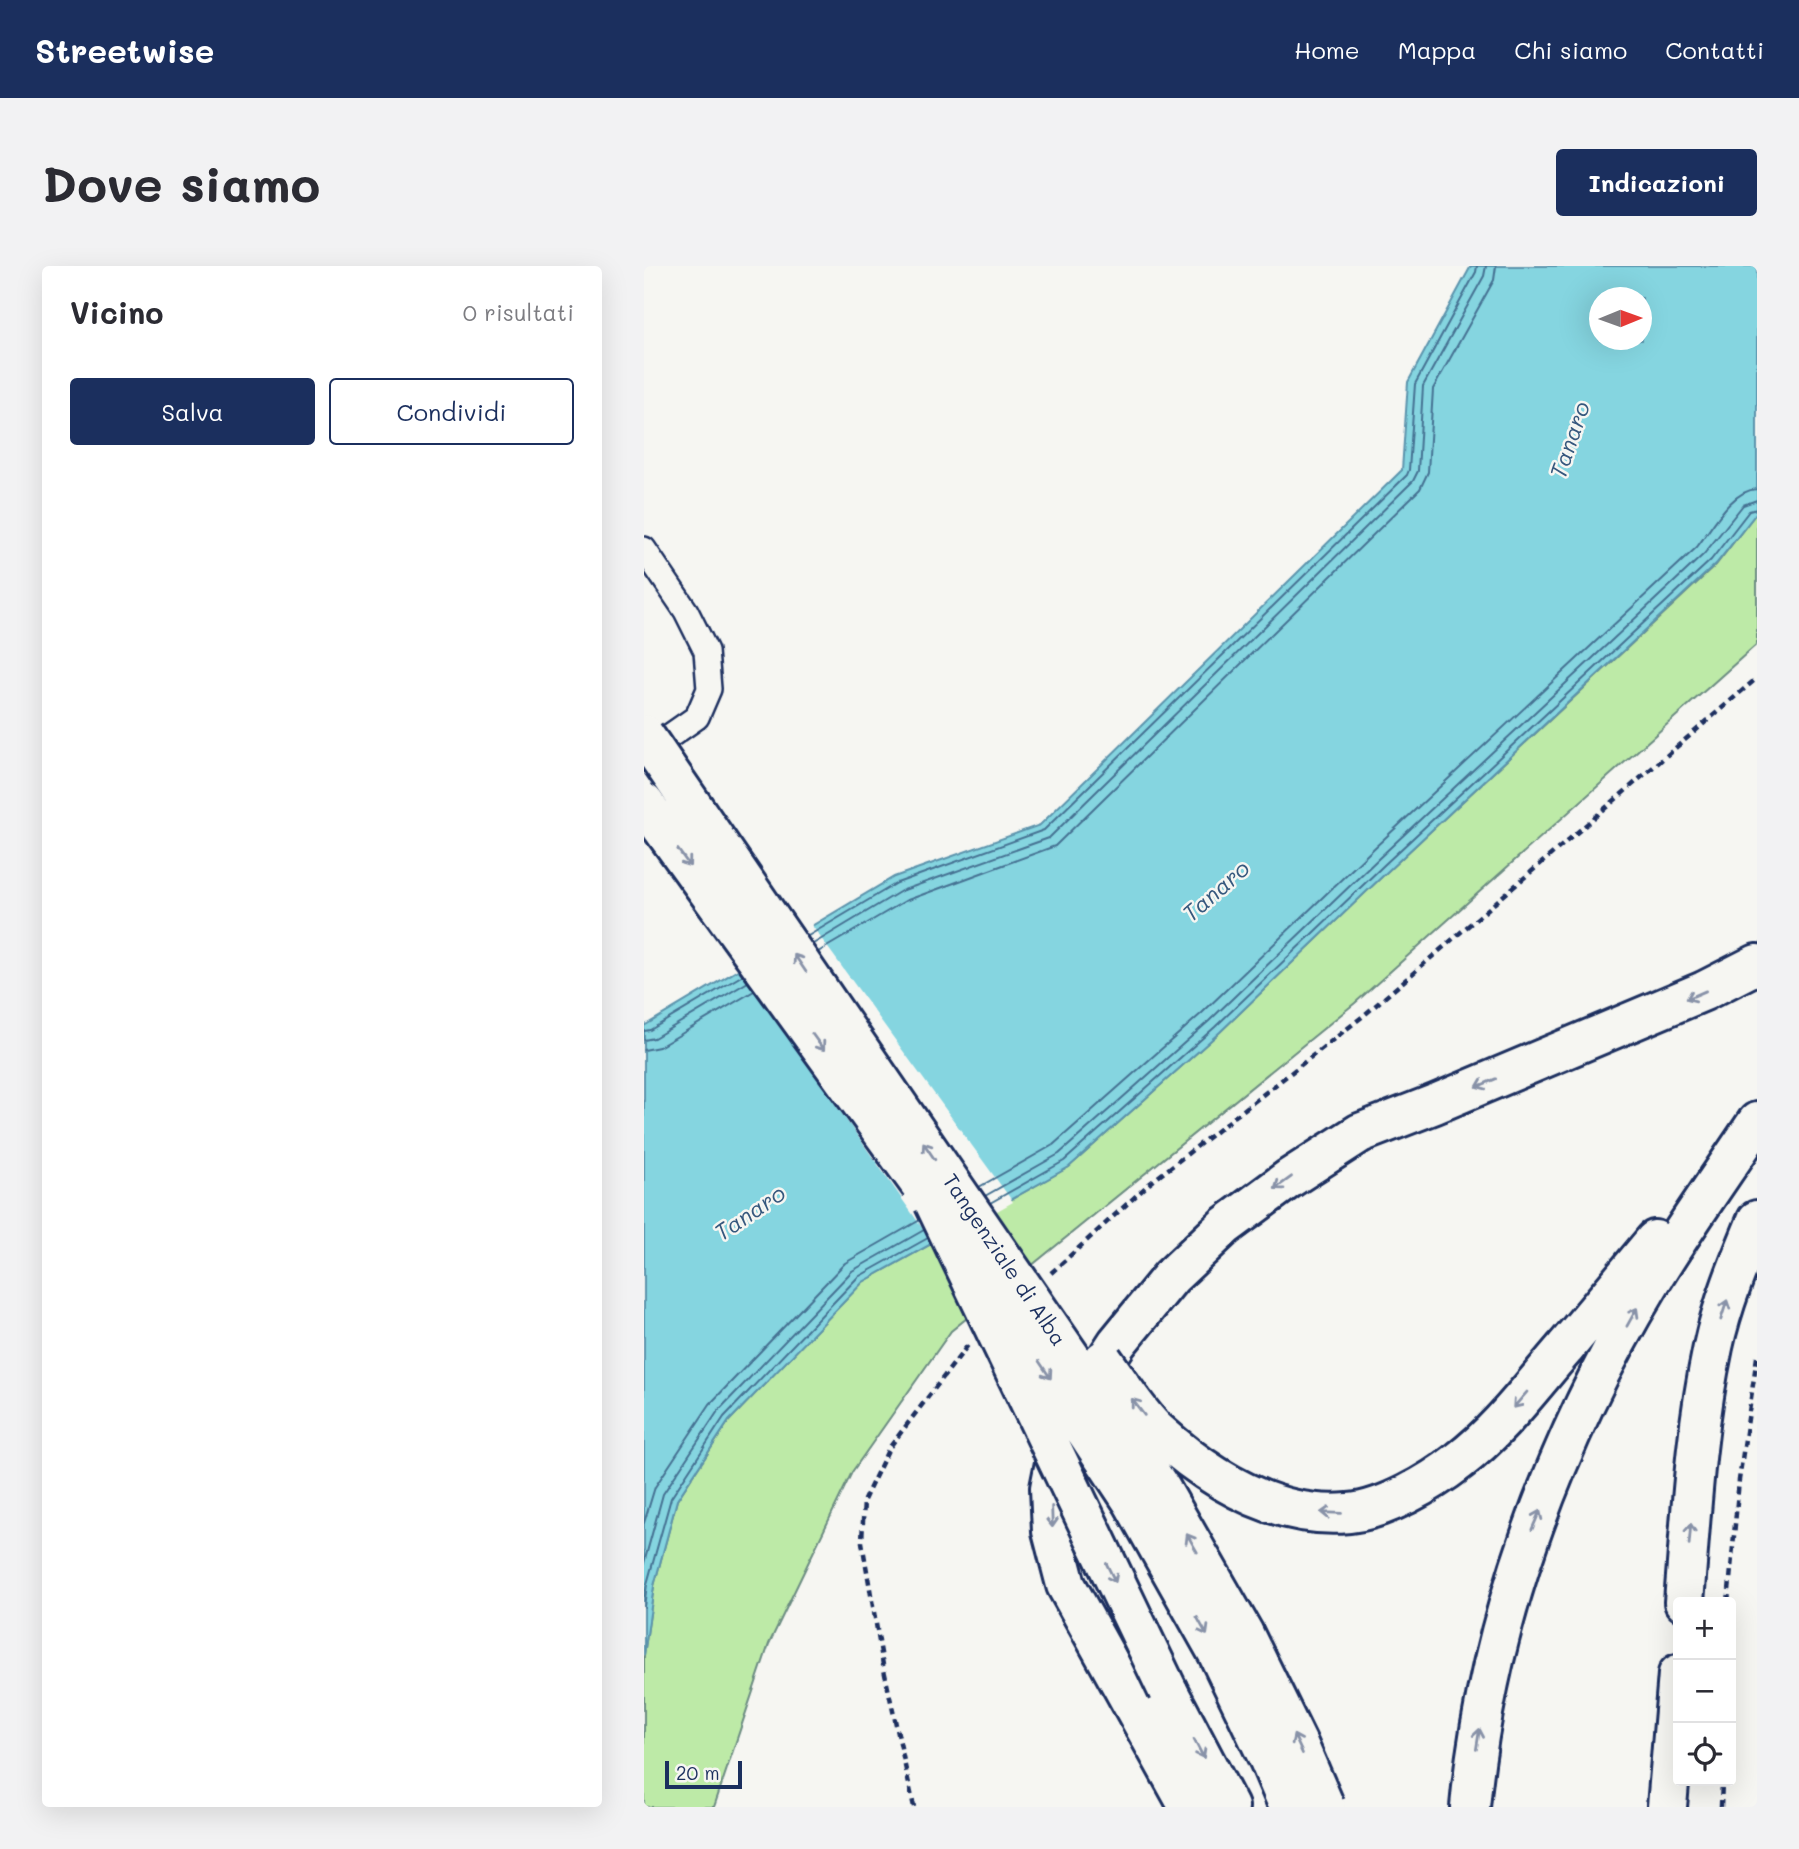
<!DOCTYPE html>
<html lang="it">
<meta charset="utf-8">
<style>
body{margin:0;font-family:Mali,sans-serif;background:#f2f2f3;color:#2b2b33}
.controls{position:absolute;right:21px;bottom:21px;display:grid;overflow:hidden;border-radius:7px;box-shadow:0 7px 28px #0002}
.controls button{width:63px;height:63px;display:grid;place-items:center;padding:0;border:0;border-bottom:2px solid #e1e1e2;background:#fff;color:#2b2b33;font:35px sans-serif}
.compass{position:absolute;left:945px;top:21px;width:63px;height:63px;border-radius:50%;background:#fff;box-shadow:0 7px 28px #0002;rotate:89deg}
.scale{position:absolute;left:21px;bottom:18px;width:77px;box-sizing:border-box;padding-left:7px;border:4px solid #1b2f5e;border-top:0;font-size:19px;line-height:24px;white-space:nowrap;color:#1b2f5e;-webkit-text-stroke:5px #f6f6f2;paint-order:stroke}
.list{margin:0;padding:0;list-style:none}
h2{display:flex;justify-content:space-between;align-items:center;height:91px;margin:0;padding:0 28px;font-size:30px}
h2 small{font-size:23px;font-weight:400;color:#7c7c81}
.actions{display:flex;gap:14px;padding:21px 28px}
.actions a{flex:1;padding:16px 0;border:2px solid #1b2f5e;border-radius:7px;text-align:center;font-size:24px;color:#1b2f5e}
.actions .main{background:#1b2f5e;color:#fff}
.icon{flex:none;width:38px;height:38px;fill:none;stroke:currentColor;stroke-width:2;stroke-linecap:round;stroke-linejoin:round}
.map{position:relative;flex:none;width:1113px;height:1541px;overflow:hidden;border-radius:7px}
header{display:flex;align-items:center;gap:42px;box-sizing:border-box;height:98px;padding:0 35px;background:#1b2f5e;color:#fff}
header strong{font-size:33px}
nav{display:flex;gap:38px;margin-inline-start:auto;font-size:24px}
.intro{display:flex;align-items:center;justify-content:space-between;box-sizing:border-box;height:168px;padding:0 42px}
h1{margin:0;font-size:49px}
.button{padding:18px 32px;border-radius:7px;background:#1b2f5e;color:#fff;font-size:24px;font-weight:700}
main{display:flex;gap:42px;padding:0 42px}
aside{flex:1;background:#fff;border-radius:7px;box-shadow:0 7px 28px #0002}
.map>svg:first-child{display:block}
.green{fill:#bdeaa7;stroke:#6c8c82;stroke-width:2}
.water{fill:#85d5e0;stroke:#5b93ac;stroke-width:2;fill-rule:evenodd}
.pier{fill:#f6f6f2}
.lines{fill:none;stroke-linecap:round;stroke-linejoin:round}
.shore{stroke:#457192;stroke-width:2}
.street-casing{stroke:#1b2f5e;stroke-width:28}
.highway-casing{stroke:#1b2f5e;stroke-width:44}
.path{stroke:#1b2f5e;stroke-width:4.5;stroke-dasharray:7 5;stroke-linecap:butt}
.street{stroke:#f6f6f2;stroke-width:23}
.highway{stroke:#f6f6f2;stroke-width:38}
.highway-bridge-casing{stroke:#1b2f5e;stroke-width:44;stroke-linecap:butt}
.highway-bridge{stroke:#f6f6f2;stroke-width:38}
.oneway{stroke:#8892a8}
.labels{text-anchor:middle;stroke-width:5;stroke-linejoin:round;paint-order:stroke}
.street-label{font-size:21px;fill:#1b2f5e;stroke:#f6f6f2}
.water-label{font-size:23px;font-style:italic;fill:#36587e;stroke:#f6f6f2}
</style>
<header>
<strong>Streetwise</strong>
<nav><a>Home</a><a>Mappa</a><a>Chi siamo</a><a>Contatti</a></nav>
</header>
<div class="intro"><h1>Dove siamo</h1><a class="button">Indicazioni</a></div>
<main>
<aside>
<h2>Vicino<small>0 risultati</small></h2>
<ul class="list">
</ul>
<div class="actions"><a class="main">Salva</a><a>Condividi</a></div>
</aside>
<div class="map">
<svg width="1113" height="1541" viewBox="0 0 1113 1541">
<rect width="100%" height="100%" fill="#f6f6f2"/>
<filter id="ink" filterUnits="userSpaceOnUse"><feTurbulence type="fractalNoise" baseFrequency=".0143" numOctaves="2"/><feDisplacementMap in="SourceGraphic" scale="14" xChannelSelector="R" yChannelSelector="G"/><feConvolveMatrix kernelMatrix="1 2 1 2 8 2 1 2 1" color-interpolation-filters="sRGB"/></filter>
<g filter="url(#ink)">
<path class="green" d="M1113 246V378L711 737 307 1065 208 1206 125 1378 70 1541H0V1389L10 1320 33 1234 85 1155 219 1016 425 901 576 766 745 604 1072 299Z"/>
<path class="water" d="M827 0H1113V246L1072 298 745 604 576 766 425 901 219 1016 85 1155 33 1234 10 1320 0 1389V760L250 611 396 559 758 204 764 116ZM956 32H998V74H956Z"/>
<path class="pier" d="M166 657 369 936 291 980 94 700Z"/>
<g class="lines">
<path class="shore" d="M164 670 253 617 400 564 763 209 765 204 771 118 832 6 833 0
M169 678 257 625 405 572 769 215 774 205 779 120 840 10 842 0
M174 686 261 635 411 580 776 223 784 206 789 123 850 14 852 0
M0 765 6 764 99 709
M0 774 10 772 104 716
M0 784 15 781 110 725
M335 921 409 879 558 747 727 585 1053 281C1068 262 1087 224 1113 223
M341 930 415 888 565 755 734 593 1060 288 1099 239 1113 234
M346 937 420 895 571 761 740 599 1067 294 1105 245 1113 243
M0 1257 11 1221 66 1138 201 997 276 954
M0 1297 19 1228 74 1145 208 1005 280 964
M0 1341 3 1318 27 1232 80 1151 214 1011 284 972"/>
<defs>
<path id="street" d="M0 283 42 345 62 385 65 423 53 451 0 488"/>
<path id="highway" d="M921 1082 1011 974
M443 1123 473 1077 527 1011 581 960 646 912 716 867 791 838 1060 725 1113 698
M416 1172 406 1222 408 1265 422 1319 545 1541
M1040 1336C1047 1251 1051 1165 1069 1081 1078 1038 1096 995 1113 954
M524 1425 585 1541
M826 1541C843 1357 910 1177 1005 1019 1039 963 1077 910 1113 856
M1023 1541 1034 1408"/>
</defs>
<use href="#street" class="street-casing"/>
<use href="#highway" class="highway-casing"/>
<path class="path" d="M407 1007 505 918 718 751 1113 412
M1084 1336 1095 1214 1113 1091
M270 1541 239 1399 218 1276 220 1234 245 1182 324 1079
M1077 1541 1078 1515"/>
<use href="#street" class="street"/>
<use href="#highway" class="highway"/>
<defs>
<path id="highway-bridge" d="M0 469 517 1223 600 1368 654 1478 681 1541
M0 537 276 918
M290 936 524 1425
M334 1002 488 1235 573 1386 625 1494 645 1541
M459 1094C475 1116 495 1149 514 1166 566 1213 632 1254 705 1247 741 1244 787 1217 815 1195 856 1164 887 1121 921 1082"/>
</defs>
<use href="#highway-bridge" class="highway-bridge-casing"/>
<use href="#highway-bridge" class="highway-bridge"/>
</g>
<defs><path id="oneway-shaft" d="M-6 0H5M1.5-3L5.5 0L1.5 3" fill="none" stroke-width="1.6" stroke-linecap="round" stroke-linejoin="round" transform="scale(1.75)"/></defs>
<g class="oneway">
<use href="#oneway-shaft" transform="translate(40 592) rotate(54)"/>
<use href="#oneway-shaft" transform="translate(156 697) rotate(-124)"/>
<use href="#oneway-shaft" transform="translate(1052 729) rotate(157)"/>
<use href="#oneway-shaft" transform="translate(174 776) rotate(54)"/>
<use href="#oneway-shaft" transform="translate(842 817) rotate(157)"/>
<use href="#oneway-shaft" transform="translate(285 885) rotate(-124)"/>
<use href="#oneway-shaft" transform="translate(639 917) rotate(144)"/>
<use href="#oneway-shaft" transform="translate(1080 1044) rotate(-72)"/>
<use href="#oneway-shaft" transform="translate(988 1051) rotate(-61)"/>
<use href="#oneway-shaft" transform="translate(401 1104) rotate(56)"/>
<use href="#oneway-shaft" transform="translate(876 1134) rotate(131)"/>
<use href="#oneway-shaft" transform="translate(494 1141) rotate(-127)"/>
<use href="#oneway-shaft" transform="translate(687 1247) rotate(-178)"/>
<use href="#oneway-shaft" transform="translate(408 1251) rotate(88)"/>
<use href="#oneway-shaft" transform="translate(892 1254) rotate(-67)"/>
<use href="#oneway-shaft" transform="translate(1046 1268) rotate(-85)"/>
<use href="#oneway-shaft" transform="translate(548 1277) rotate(-120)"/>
<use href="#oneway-shaft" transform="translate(467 1307) rotate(64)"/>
<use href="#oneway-shaft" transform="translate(558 1360) rotate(61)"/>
<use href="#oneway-shaft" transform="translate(834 1473) rotate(-81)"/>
<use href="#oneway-shaft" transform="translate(654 1478) rotate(-115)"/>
<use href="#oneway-shaft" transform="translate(555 1483) rotate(62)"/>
</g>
</g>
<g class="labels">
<g class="street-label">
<text transform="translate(360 994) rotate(56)" y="7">Tangenziale di Alba</text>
</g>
<g class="water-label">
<text transform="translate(926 174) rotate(-71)" y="8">Tanaro</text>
<text transform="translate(572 625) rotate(-41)" y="8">Tanaro</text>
<text transform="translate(106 947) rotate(-34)" y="8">Tanaro</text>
</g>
</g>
</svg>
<div class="controls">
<button>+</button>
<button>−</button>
<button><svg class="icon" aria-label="locate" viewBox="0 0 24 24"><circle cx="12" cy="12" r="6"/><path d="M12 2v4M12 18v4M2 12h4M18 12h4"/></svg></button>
</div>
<svg class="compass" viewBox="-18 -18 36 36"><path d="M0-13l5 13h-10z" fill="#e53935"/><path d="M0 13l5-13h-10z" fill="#7c7c81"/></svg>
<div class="scale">20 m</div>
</div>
</main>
